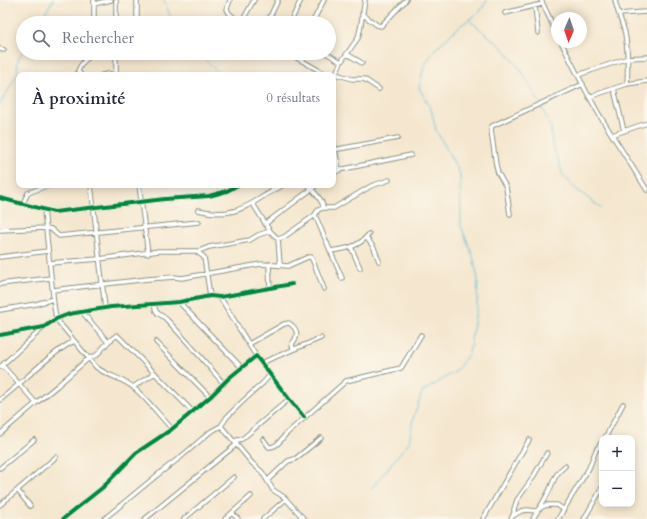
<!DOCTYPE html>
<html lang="fr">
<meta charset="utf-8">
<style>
body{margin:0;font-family:Cardo,serif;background:#f6f6f7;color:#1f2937}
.controls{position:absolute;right:12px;bottom:12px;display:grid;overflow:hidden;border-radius:8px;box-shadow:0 2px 10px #0003}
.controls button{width:36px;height:36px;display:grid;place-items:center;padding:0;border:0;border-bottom:1px solid #e0e1e3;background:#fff;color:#1f2937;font:20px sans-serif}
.compass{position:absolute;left:551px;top:12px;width:36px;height:36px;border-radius:50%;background:#fff;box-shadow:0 2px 10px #0003;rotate:182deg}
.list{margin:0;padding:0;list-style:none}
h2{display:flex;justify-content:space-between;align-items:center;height:52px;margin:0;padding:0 16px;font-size:17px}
h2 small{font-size:13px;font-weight:400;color:#747a83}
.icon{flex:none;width:22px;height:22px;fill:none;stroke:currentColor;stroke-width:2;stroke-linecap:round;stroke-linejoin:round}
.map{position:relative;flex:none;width:647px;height:519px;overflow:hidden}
.search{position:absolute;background:#fff;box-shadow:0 2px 10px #0003;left:16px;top:16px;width:320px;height:44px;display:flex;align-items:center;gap:10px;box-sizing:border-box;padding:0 14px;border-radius:22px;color:#747a83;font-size:15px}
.panel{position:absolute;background:#fff;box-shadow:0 2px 10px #0003;left:16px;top:72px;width:320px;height:116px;border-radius:8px}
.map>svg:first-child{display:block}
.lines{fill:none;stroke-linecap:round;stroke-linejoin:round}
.stream{stroke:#58bad6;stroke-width:1}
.minor-casing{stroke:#8a9282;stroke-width:5.5}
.minor{stroke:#fff;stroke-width:3.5}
.cycleway-casing{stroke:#fbf7ec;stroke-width:6}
.cycleway{stroke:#00873e;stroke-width:4}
</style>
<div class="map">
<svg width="647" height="519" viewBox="0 0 647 519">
<rect width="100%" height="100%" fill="#fbf7ec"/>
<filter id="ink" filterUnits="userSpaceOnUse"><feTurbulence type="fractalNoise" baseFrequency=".025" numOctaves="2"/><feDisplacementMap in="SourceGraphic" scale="8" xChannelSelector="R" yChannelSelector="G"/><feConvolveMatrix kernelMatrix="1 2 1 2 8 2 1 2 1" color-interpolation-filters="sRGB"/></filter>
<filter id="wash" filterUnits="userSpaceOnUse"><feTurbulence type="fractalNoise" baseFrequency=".012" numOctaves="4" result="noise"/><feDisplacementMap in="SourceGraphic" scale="16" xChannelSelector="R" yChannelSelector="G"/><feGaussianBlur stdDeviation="0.9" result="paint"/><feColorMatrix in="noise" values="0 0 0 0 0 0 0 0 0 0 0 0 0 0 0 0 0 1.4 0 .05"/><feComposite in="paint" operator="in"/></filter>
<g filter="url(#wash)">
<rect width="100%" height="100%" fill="#f5e7cf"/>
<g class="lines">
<path class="stream" d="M164 0 171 18 174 23
M469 20 503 48 521 70 540 103
M39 23 53 0
M198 53 211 65 220 75
M0 104 17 75 18 59 23 51
M541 106 551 127 552 143 563 175 576 189 601 208
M372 488 409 442 413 419 422 392 456 371 469 353 477 305 478 280 473 256 461 226 460 174 436 130 431 109 419 88 424 66 435 49 461 25 480 12 487 0"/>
</g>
</g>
<g filter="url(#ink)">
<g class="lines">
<defs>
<path id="minor" d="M116 0V23
M137 0V23
M230 0 227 9 229 13 240 23
M541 0 557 34
M615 0C617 11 622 22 625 33 628 50 628 67 627 84
M94 4 111 0
M535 6 538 33
M505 13 542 4
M362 14 377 25 381 26 406 0
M619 14 645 12
M94 23V0
M241 23 254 0
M267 23 278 0
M290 23 301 0
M312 23 324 0
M561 42 586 91 600 116 647 190
M0 49 4 50
M326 53 341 62
M290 54 327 75
M347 54 362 63
M336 74 352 79H364L379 89
M81 75 78 71C81 63 86 58 94 53
M102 75 116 73V53
M578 75 628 58 647 57
M333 80 341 62 358 38 360 30 365 0
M614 89 624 131
M589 97 627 84 647 81
M612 135 647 123
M333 139 339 170
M333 150 398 138
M333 174 339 170 411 155
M91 185 105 308
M139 185 148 254
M271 185 273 191
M308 185C313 191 324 201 323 208
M0 198 54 212 165 199 209 196 227 191 238 185
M23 203 28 193 46 186 57 185
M44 210 54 305 56 319 96 367C107 376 123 378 134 388 148 400 160 416 172 429
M198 210C226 217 241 211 264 196 270 192 277 189 283 185
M510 214 506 187 498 173 496 165 491 130 492 126 583 84
M315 215 342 278
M265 224 317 185
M0 230 46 228 51 229 59 236 199 222
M270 231 278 239 284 237 315 215 318 210 323 208H334L371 186 389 180
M366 237 374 248 379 261
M278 239 280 265
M351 247 360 268
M330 251C346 249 359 247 369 234
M197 252 204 257 210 296
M0 257 48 251
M50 263 99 259 159 251H199L209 247 250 240 258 235 270 231 253 204
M269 264 270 288
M0 284 51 278
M53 290 148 279 174 277 182 278 261 264 288 266 308 257H311L313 261 324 289
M220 297 256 356
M179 302 242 368
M154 304C156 317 160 312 167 320 187 341 205 362 224 384
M0 310 36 304 53 299
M82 312 108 342
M0 335 44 327 56 319 69 314 111 307 179 302 210 296 220 297 292 284
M156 342 210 397
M249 344 284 324 289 323C298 329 299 336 292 344L293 349
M261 363 321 338
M2 365 36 403
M0 367 43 328
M133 387 155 373
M0 400C23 382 48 355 74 341
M221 426 252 463 262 472 273 490 284 497 304 519
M0 434 36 403 57 386 89 358 97 355 108 342 117 335 193 412
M605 438 623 404
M263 439 269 447C277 447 280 441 285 435L346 381 401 368 421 335
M234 441 242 439 289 399
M0 468 34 440
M268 480 288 461 295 459 321 438
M18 491 30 506
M0 505 56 457
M232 513 238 519
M513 516 521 511 527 510 536 511 544 506 549 505H557L563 509
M63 519 102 488 136 453 172 429 210 397 229 378 256 356 289 399 304 417
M104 519 161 472 182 456 210 432 221 426 227 417 242 402 263 383 270 375
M145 519 237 444
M184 519 234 477
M225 519 251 496
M263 519 286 499
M483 519 529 440
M511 519 514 513V509L517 500 532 479 547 453
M533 519C537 511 543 503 547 495 554 483 553 475 565 466
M558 519 589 468 596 450 602 442
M584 519 602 488"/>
</defs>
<use href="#minor" class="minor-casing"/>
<use href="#minor" class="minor"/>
<defs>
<path id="cycleway" d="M0 198 54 212 165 199 209 196 227 191 238 185
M0 335 44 327 56 319 69 314 111 307 179 302 210 296 220 297 292 284
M63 519 102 488 136 453 172 429 210 397 229 378 256 356 289 399 304 417"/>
</defs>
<use href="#cycleway" class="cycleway-casing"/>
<use href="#cycleway" class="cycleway"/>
</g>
</g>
</svg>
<div class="controls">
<button>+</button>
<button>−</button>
</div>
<svg class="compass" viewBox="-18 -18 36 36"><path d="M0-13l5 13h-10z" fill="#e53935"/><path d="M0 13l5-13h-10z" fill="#747a83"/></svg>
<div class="search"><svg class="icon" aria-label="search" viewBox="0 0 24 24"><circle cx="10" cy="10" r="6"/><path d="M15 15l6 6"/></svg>Rechercher</div>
<section class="panel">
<h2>À proximité<small>0 résultats</small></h2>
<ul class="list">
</ul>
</section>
</div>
